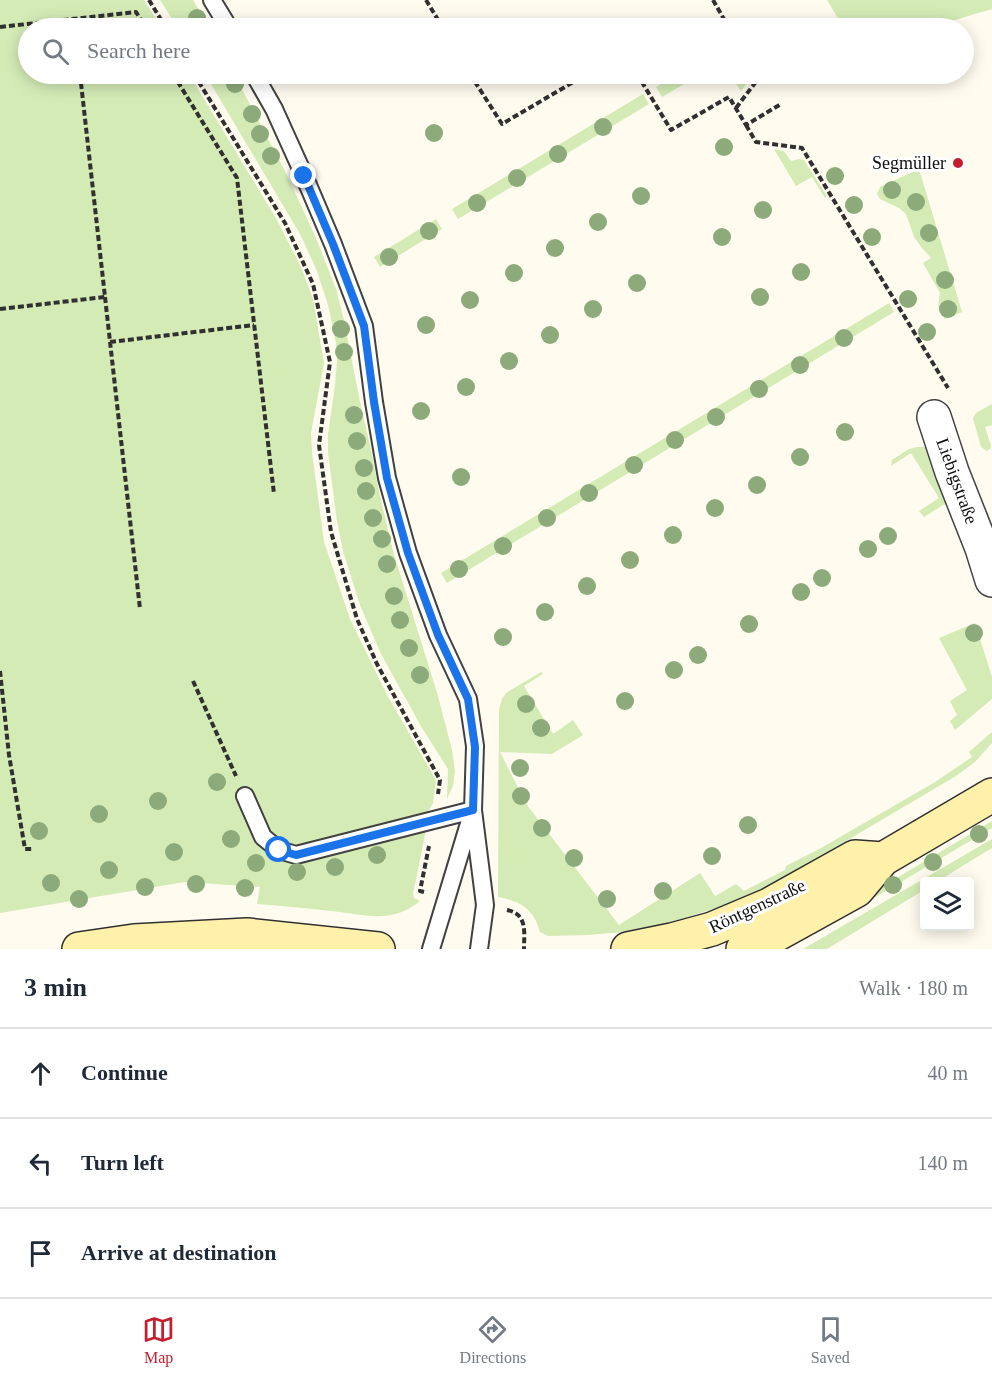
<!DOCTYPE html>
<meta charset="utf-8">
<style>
body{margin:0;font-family:"Times New Roman",serif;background:#f2f2f3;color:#1f2937}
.controls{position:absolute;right:18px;bottom:18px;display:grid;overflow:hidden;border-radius:6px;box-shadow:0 3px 15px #0003}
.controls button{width:54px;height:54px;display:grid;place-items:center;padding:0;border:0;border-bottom:2px solid #e0e1e3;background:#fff;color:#1f2937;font:30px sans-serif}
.stop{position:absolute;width:18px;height:18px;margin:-14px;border:4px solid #1a73e8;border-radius:50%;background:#fff}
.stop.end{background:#1a73e8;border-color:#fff;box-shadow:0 2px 6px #0008}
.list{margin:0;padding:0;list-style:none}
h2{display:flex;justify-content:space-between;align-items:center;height:78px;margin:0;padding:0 24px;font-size:26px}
h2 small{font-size:20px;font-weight:400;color:#747a83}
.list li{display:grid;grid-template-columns:39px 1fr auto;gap:18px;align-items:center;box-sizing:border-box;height:90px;padding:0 24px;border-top:2px solid #e0e1e3}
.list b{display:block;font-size:22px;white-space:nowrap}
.list em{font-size:20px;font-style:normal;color:#747a83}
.icon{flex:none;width:33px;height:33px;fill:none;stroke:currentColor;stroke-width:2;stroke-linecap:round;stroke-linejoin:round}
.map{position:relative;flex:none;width:992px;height:949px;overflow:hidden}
.search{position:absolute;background:#fff;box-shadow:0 3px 15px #0003;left:18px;right:18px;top:18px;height:66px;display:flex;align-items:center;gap:15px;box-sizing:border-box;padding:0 21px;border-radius:33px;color:#747a83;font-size:22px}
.sheet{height:348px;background:#fff}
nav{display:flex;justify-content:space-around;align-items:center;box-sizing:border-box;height:84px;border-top:2px solid #e0e1e3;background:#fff;font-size:16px;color:#747a83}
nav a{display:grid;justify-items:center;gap:3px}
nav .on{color:#c51f2f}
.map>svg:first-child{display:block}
.green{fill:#d4ebb6}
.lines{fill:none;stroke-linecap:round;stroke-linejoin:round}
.lane-casing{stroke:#414141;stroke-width:20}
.street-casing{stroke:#414141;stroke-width:36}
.secondary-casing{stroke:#303030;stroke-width:36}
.path{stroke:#303030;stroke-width:4;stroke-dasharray:6 3;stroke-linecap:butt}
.lane{stroke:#fff;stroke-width:16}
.street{stroke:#fff;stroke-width:33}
.secondary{stroke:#fff1aa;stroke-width:33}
.tree{fill:#8dab7a}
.route{stroke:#1a73e8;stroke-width:8}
.poi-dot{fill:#c51f2f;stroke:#fff;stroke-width:2}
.labels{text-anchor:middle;stroke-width:6;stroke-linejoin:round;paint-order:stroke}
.poi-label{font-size:18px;fill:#0e0e0e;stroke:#fff;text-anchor:end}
.street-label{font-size:18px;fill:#0e0e0e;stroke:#fff}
</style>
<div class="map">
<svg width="992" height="949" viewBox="0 0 992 949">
<rect width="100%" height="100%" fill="#fffbef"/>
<path class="green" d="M0 0H144L162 28H28V74H189L277 220 301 267 313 299 324 363 311 433 312 452 324 542 350 619 387 695 436 780 433 803 418 830H426L413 894 414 898 420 901C391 925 364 914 331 911 306 908 282 906 257 904L260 887 185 882 0 913Z
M160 0H193L210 28H178Z
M827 0H992V9L928 28H844Z
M205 74H234L286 173 316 238 336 289 344 320 361 407 370 445 380 496 393 551 438 696 452 750 455 771 453 786 447 799 448 769 422 728 381 654 360 605 343 551 337 521 328 453V434L335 385 337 360 336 343 328 305 317 271 300 234Z
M679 74H701L662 97 656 87Z
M729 74H750L752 76 741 91Z
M643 94 649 104 458 219 452 209Z
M774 149 784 151 791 161 799 159 804 160 827 196 825 198 812 177 796 186Z
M919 169 962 312 945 319C937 310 938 305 940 293L923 263 931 258 922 248 914 237 906 214 899 208 880 199 877 194 880 187Z
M436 219 442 229 380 267 374 257Z
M889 303 894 312 447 583 441 573Z
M992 404V425L985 427 991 446 990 449 987 451 981 447 973 418 976 413Z
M917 447H925L931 451 948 504 943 505 924 517 919 511 939 498 911 453 891 466 892 460 909 449Z
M975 623 992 677V699L955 730 950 721 957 715 950 701 967 690 939 638Z
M541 672 543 674 524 686 553 734 573 720 583 735 552 754 500 752 527 805 619 925 700 873 715 896 736 884 744 891 785 870 786 866 821 848 935 782 972 757 969 752 992 732V743L975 762 956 776 775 883 722 906 665 924 623 932 588 935 548 936 540 932C534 909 520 901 498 897L499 710 502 699 506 693Z
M992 821V828L847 914 843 910Z
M992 839V848L938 881 924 882V890L827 949H803Z"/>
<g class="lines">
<defs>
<path id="lane" d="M212 0 229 28
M254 74 274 109 302 171 333 244 364 326 374 402 387 478 408 553 438 635 468 699 475 746 473 810 485 905 479 949
M245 796 263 837 279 850 296 855 473 810
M431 949 471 817"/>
<path id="street" d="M934 417 952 472 982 548 992 580"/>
<path id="secondary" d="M79 949 134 941 247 935 378 949
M628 949 672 940 712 929 769 905 855 857 883 859
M743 949 772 937 857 890 883 859 992 795"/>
</defs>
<use href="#lane" class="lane-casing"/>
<use href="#street" class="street-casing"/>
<use href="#secondary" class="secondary-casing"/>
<path class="path" d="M149 0 166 28
M426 0 443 28
M713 0 729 28
M74 20 75 28
M0 27 136 12 146 28
M173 74 237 178 274 494
M194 74 285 223 313 284 330 362 319 445 331 532 357 619 377 664 440 780 438 794
M470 74 502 124 587 74
M637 74 671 130 729 97 746 125 781 104
M736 108 758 79 755 74
M746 125 756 142 802 148 948 388
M105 297 140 609
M0 309 105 297 80 74
M110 342 254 325
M0 671 9 755 25 849H33
M193 681 236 776
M424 892 420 891 429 846
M507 910C528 914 524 933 524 949"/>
<use href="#lane" class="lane"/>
<use href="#street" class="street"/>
<use href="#secondary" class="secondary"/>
</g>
<g class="tree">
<circle cx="197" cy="18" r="9"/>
<circle cx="235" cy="84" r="9"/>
<circle cx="252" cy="114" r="9"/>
<circle cx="603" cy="127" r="9"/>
<circle cx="434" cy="133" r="9"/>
<circle cx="260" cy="134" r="9"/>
<circle cx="724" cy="147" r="9"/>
<circle cx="558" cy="154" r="9"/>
<circle cx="271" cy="156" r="9"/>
<circle cx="835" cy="176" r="9"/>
<circle cx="517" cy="178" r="9"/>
<circle cx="892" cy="190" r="9"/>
<circle cx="641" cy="196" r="9"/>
<circle cx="916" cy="202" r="9"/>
<circle cx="477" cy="203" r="9"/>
<circle cx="854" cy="205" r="9"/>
<circle cx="763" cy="210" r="9"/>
<circle cx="598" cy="222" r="9"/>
<circle cx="429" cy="231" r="9"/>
<circle cx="929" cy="233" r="9"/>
<circle cx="722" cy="237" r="9"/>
<circle cx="872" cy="237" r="9"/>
<circle cx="555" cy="248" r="9"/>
<circle cx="389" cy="257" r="9"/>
<circle cx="801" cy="272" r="9"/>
<circle cx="514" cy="273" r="9"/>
<circle cx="945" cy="280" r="9"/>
<circle cx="637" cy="283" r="9"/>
<circle cx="760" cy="297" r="9"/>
<circle cx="908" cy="299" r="9"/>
<circle cx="470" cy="300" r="9"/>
<circle cx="593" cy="309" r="9"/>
<circle cx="948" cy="309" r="9"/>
<circle cx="426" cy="325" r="9"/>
<circle cx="341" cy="329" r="9"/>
<circle cx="927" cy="332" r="9"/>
<circle cx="550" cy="335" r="9"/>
<circle cx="844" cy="338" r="9"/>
<circle cx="344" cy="352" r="9"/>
<circle cx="509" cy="361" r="9"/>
<circle cx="800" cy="365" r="9"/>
<circle cx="466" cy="387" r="9"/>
<circle cx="759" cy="389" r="9"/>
<circle cx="421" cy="411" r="9"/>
<circle cx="354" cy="415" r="9"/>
<circle cx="716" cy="417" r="9"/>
<circle cx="845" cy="432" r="9"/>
<circle cx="675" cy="440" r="9"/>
<circle cx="357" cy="441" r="9"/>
<circle cx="800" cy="457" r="9"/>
<circle cx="634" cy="465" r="9"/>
<circle cx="364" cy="468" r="9"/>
<circle cx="461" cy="477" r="9"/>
<circle cx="757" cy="485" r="9"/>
<circle cx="366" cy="491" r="9"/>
<circle cx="589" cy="493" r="9"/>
<circle cx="715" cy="508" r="9"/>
<circle cx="373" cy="518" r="9"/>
<circle cx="547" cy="518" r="9"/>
<circle cx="673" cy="535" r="9"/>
<circle cx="888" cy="536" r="9"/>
<circle cx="382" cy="539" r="9"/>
<circle cx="503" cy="546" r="9"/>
<circle cx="868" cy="549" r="9"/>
<circle cx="630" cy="560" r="9"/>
<circle cx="387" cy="564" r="9"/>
<circle cx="459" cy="569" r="9"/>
<circle cx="822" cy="578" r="9"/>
<circle cx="587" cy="586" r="9"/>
<circle cx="801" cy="592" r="9"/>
<circle cx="394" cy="596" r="9"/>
<circle cx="545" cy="612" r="9"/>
<circle cx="400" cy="620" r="9"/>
<circle cx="749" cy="624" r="9"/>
<circle cx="974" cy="633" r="9"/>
<circle cx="503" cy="637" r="9"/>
<circle cx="409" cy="648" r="9"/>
<circle cx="698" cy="655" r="9"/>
<circle cx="674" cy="670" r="9"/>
<circle cx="420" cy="675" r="9"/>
<circle cx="625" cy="701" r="9"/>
<circle cx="526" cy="704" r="9"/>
<circle cx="541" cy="728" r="9"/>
<circle cx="520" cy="768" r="9"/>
<circle cx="217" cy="782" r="9"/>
<circle cx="521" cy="796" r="9"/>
<circle cx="158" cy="801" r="9"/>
<circle cx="99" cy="814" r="9"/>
<circle cx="748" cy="825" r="9"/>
<circle cx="542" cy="828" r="9"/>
<circle cx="39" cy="831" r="9"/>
<circle cx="979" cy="834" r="9"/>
<circle cx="231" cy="839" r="9"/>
<circle cx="174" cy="852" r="9"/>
<circle cx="377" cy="855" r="9"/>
<circle cx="712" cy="856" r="9"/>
<circle cx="574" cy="858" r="9"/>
<circle cx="933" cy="862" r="9"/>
<circle cx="256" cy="863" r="9"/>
<circle cx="335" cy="867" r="9"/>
<circle cx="109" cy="870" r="9"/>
<circle cx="297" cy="872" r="9"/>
<circle cx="51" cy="883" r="9"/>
<circle cx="196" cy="884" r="9"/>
<circle cx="893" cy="885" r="9"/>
<circle cx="145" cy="887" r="9"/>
<circle cx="245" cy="888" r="9"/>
<circle cx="663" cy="891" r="9"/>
<circle cx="79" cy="899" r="9"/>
<circle cx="607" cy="899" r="9"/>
</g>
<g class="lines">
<path class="route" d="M279 850 296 855 473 810 475 747 468 699 438 635 408 553 387 478 374 402 364 326 333 244 304 176"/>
</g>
<circle class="poi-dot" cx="958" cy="163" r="6"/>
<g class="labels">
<g class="poi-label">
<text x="946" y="169">Segmüller</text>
</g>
<g class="street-label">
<text transform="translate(957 481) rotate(70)" y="6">Liebigstraße</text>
<text transform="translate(757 906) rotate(-25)" y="6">Röntgenstraße</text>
</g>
</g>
</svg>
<div class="controls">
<button><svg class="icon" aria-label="layers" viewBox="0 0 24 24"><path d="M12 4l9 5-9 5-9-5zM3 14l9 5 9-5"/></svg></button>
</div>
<div class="stop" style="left:279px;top:850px"></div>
<div class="stop end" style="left:304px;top:176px"></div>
<div class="search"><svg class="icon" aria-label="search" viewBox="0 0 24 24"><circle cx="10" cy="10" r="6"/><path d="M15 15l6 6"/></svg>Search here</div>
</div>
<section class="sheet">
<h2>3 min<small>Walk · 180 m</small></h2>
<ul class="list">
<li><svg class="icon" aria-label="ahead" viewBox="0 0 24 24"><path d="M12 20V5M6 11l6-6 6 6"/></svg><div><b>Continue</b></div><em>40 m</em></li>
<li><svg class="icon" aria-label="left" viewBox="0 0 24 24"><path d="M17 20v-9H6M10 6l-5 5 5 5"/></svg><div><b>Turn left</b></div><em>140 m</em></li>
<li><svg class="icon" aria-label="arrive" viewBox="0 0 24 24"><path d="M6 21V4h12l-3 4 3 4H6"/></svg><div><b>Arrive at destination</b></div></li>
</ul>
</section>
<nav>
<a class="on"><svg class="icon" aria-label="map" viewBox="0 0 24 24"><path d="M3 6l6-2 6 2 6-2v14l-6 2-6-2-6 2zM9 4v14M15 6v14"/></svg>Map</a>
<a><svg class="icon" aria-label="directions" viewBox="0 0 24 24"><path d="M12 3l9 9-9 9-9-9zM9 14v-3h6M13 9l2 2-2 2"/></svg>Directions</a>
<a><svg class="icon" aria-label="saved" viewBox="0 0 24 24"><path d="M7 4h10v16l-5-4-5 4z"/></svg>Saved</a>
</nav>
